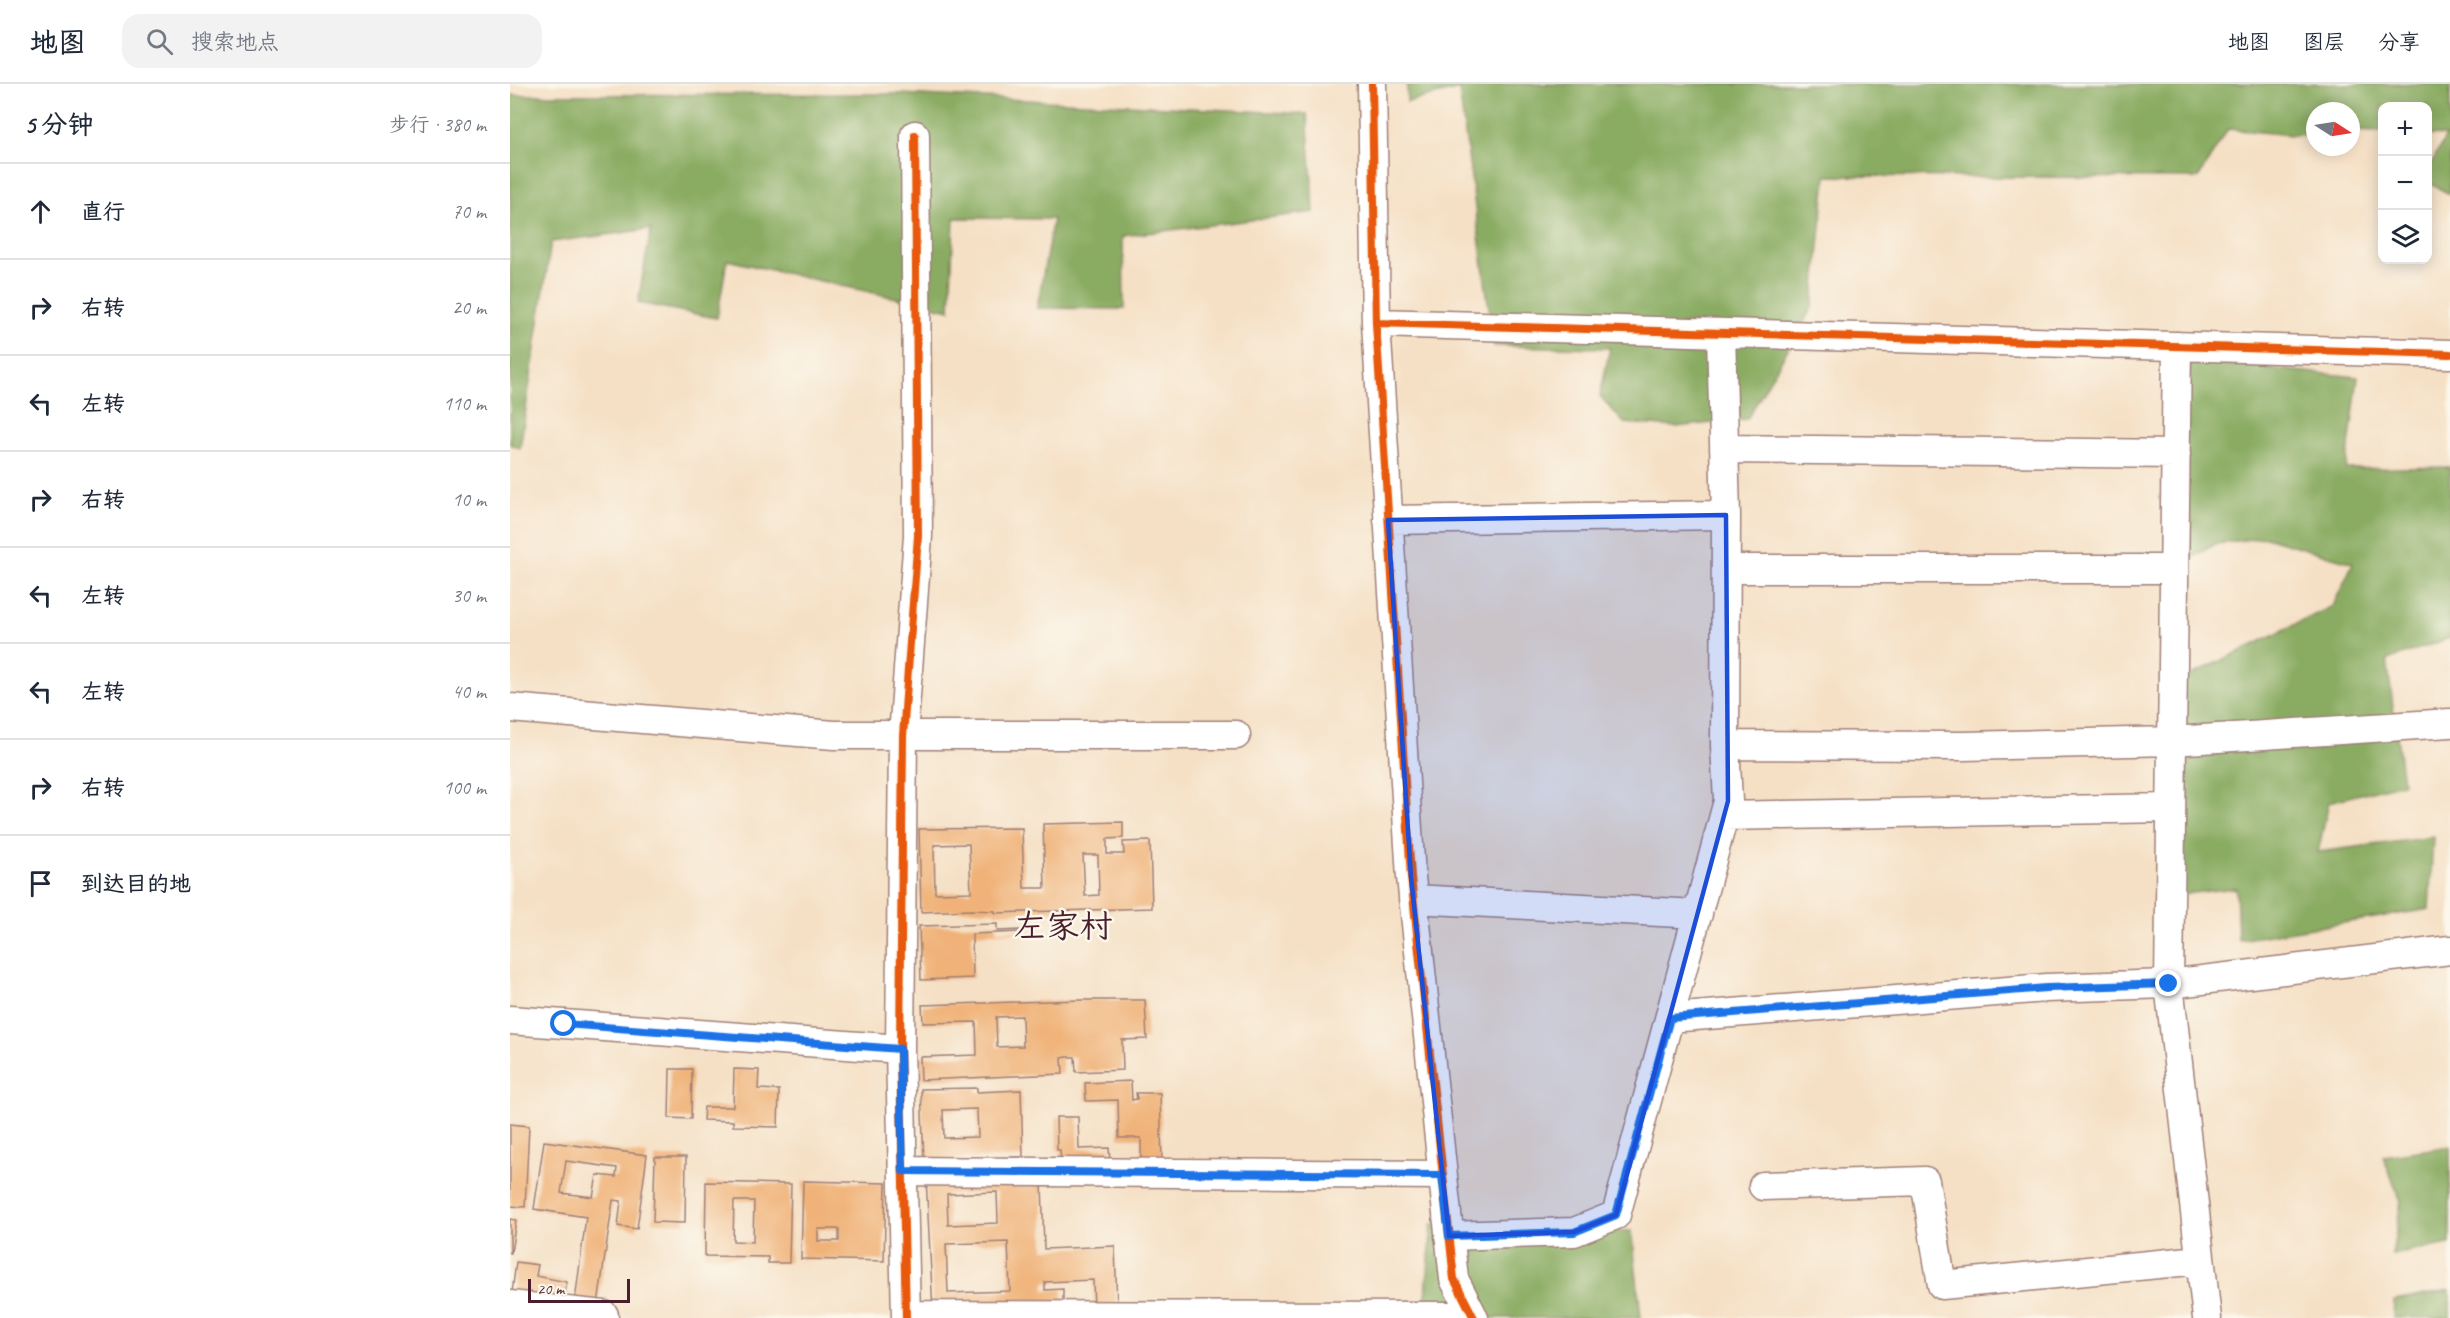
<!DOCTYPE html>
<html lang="zh">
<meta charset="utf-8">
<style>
body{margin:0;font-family:Caveat,"LXGW WenKai TC",sans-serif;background:#f2f2f3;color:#1f2937}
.controls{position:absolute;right:18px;top:18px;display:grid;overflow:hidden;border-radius:12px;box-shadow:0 3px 15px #0003}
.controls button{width:54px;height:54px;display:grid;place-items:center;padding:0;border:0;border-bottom:2px solid #e0e1e3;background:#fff;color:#1f2937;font:30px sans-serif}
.compass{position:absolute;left:1796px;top:18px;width:54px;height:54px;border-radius:50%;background:#fff;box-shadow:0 3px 15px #0003;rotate:102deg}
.scale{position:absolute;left:18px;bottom:15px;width:102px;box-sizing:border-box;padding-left:6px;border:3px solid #4a1f2b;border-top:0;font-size:16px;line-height:21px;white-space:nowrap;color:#4a1f2b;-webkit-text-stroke:4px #fbf7ec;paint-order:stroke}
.stop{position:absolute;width:18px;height:18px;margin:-14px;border:4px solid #1a73e8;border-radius:50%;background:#fff}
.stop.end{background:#1a73e8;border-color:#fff;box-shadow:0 2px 6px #0008}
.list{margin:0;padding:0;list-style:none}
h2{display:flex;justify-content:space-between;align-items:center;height:78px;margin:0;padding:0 24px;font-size:26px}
h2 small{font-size:20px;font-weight:400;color:#747a83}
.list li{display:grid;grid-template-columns:39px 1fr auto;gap:18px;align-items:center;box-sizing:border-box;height:96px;padding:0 24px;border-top:2px solid #e0e1e3}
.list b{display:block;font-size:22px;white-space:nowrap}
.list em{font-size:20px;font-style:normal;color:#747a83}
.icon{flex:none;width:33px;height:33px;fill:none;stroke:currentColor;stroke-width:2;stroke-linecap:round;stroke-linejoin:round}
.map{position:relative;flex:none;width:1940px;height:1234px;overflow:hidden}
header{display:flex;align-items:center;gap:36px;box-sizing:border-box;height:84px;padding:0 30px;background:#fff;border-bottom:2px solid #e0e1e3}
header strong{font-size:28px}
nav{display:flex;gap:33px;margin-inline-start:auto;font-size:21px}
.search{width:420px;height:54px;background:#f2f2f3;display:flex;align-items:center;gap:15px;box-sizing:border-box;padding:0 21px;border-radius:18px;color:#747a83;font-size:22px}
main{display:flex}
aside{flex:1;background:#fff}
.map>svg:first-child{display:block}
.forest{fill:#8aac62;stroke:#6a6646;stroke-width:1.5}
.building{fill:#f0b278;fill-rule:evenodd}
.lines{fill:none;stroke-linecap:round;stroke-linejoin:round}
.minor-casing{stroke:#a08078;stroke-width:31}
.minor{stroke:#fff;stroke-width:28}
.cycleway-casing{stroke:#fbf7ec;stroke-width:11}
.cycleway{stroke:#e8590c;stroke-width:8}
.route{stroke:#1a73e8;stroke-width:8}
.marked{fill:#1d4ed8;fill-opacity:0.2;stroke:#1d4ed8;stroke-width:4.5;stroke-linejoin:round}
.labels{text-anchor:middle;stroke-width:5;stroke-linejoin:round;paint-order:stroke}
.quarter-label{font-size:33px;fill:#4a1f2b;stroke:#fbf7ec}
</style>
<header>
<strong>地图</strong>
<div class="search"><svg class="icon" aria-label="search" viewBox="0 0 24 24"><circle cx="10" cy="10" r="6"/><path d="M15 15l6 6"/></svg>搜索地点</div>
<nav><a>地图</a><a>图层</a><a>分享</a></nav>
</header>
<main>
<aside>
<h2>5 分钟<small>步行 · 380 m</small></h2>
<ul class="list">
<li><svg class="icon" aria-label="ahead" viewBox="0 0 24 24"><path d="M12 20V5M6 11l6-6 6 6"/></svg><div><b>直行</b></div><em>70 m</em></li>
<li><svg class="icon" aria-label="right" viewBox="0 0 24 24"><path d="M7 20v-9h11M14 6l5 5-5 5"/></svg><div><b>右转</b></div><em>20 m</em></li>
<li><svg class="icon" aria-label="left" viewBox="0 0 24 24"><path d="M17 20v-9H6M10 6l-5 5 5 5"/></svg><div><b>左转</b></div><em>110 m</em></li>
<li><svg class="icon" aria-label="right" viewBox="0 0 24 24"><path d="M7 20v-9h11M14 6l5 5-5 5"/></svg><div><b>右转</b></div><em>10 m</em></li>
<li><svg class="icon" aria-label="left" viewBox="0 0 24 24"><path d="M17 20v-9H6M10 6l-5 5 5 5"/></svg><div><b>左转</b></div><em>30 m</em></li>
<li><svg class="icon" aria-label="left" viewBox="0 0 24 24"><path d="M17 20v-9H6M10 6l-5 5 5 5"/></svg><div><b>左转</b></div><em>40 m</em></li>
<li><svg class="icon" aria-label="right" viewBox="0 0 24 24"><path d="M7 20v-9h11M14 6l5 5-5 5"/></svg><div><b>右转</b></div><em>100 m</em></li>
<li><svg class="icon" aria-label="arrive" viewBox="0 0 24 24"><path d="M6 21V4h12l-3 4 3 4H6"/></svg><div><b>到达目的地</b></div></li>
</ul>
</aside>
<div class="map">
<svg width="1940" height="1234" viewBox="0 0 1940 1234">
<rect width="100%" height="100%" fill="#fbf7ec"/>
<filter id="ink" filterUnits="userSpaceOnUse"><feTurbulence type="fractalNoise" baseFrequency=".0167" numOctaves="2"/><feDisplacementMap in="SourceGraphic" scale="12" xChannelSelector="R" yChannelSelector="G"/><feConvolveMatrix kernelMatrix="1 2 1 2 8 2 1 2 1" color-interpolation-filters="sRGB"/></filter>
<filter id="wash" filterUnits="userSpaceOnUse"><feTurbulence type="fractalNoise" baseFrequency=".008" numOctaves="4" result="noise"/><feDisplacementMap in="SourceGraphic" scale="24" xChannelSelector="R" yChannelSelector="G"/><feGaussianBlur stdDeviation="1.35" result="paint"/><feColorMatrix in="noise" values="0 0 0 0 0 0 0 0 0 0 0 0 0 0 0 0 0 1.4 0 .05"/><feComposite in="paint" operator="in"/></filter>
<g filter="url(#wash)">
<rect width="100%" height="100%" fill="#f5e0c5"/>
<path class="forest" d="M897 0H1940V110L1918 99V85L1936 52 1918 51V22H1872V48L1841 47V27H1805V50L1782 51 1718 45 1688 94 1316 92 1303 222 1237 335 1166 343 1114 339 1090 312 1100 264 984 262 949 5 897 18Z
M391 10 797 30 804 128 613 152 614 225 527 224 543 135 444 134 440 226 217 176 207 234 128 219 141 145 41 158 10 364 0 360V11Z
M1680 277 1848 293 1836 385 1940 383V554L1877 576 1893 699 1819 718 1808 768 1923 753 1919 825 1728 856 1726 804 1665 811 1663 600 1823 522 1843 479 1756 453 1705 460 1654 491Z
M1940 1062V1160L1882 1171 1891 1118 1873 1072Z
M922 1140 1122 1147 1131 1234H914Z
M1940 1206V1234H1883L1884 1217Z"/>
<g id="blocks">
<path class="building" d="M613 738V754L597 755V770H614L613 758 640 757 642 824 485 829V827L461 826 411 828 409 745 512 744 514 804H535L533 740ZM459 760 461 808 425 809 424 761ZM573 771H588L589 811 575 812Z
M487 840V847L511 846V848L462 850 463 894 411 896 409 842Z
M572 916H635L637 955 612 956 613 986 566 988 565 973H557L552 974 553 990 411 996 410 973 467 971 466 938 413 939 412 921ZM512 932 513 962 487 963 486 933Z
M160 985H182L181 1035 159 1034Z
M224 985 249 986 248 1005 269 1006 268 1043 223 1042V1037L193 1036 194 1023H223Z
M621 997 622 1016 627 1015 626 1009H650L652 1078 631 1079V1054H609L608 1016 576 1017 575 999Z
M467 1004V1008L511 1006 513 1073 414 1076 411 1005ZM467 1025 468 1053 434 1054 433 1026Z
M546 1033H568L569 1065 599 1064 600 1078 551 1079 550 1066H547Z
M0 1040 19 1042 15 1123 0 1122Z
M34 1057 137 1071 127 1145 108 1142 111 1117 103 1116 88 1220 65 1217 76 1133 24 1125ZM56 1077 107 1084 106 1093 87 1091 83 1113 51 1109Z
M145 1073H176L175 1139 143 1138Z
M416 1093 532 1098 534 1165 605 1162 607 1224 584 1225 583 1196 535 1198V1206L553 1205V1223L423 1227ZM487 1108 488 1139 438 1141 437 1110ZM498 1158 500 1207 438 1209 436 1160Z
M293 1097 376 1099 374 1177 291 1175ZM308 1145H329V1157H308Z
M196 1098 281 1100 279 1179H258V1173L195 1172ZM224 1117H244L243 1158 223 1157Z
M0 1135 6 1136 1 1169H0Z
M6 1178 28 1181 26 1192 57 1198 54 1216 2 1209Z"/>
</g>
</g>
<g filter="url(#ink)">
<use href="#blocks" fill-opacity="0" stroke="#a08078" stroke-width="1.5"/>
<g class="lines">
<defs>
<path id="minor" d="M862 0 866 239 901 793 944 1195 964 1234
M866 239 1940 270
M1667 262 1659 900 1697 1234
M1214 365 1666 370
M878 436 1216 431
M1216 485H1664
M0 624 324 651H726
M1215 661 1453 662 1662 657 1940 639
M1214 732 1661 724
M903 815 1188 830
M1160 934 1536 904 1659 900 1940 866
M0 936 390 965
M393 1087 932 1091
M1253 1102 1415 1097 1432 1201 1690 1176
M939 1152 1064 1148 1106 1131 1218 717 1215 661 1216 431 1211 249
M0 1221 94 1231
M396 1231 962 1232
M396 1234 390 965 393 652 408 452 405 51"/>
</defs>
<use href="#minor" class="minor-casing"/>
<use href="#minor" class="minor"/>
<defs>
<path id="cycleway" d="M862 0 866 239 901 793 944 1195 964 1234
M866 239 1940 270
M396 1234 390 965 393 652 408 452 405 51"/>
</defs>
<use href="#cycleway" class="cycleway-casing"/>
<use href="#cycleway" class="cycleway"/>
</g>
</g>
<g class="lines" filter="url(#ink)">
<path class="route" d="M54 940 390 965 393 1087 932 1091 939 1152 1064 1148 1106 1131 1160 934 1536 904 1659 900"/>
</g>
<path class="marked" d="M1216 431 1218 717 1106 1131 1064 1148 939 1152 901 793 878 436Z"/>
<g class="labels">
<g class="quarter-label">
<text x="553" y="853">左家村</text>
</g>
</g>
</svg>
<div class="controls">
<button>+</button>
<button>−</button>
<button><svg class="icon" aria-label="layers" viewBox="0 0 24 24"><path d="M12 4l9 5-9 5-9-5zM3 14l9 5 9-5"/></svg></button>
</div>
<svg class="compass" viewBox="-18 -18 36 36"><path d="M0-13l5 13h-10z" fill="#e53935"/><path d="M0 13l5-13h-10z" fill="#747a83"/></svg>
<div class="scale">20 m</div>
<div class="stop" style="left:54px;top:940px"></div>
<div class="stop end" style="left:1659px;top:900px"></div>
</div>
</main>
